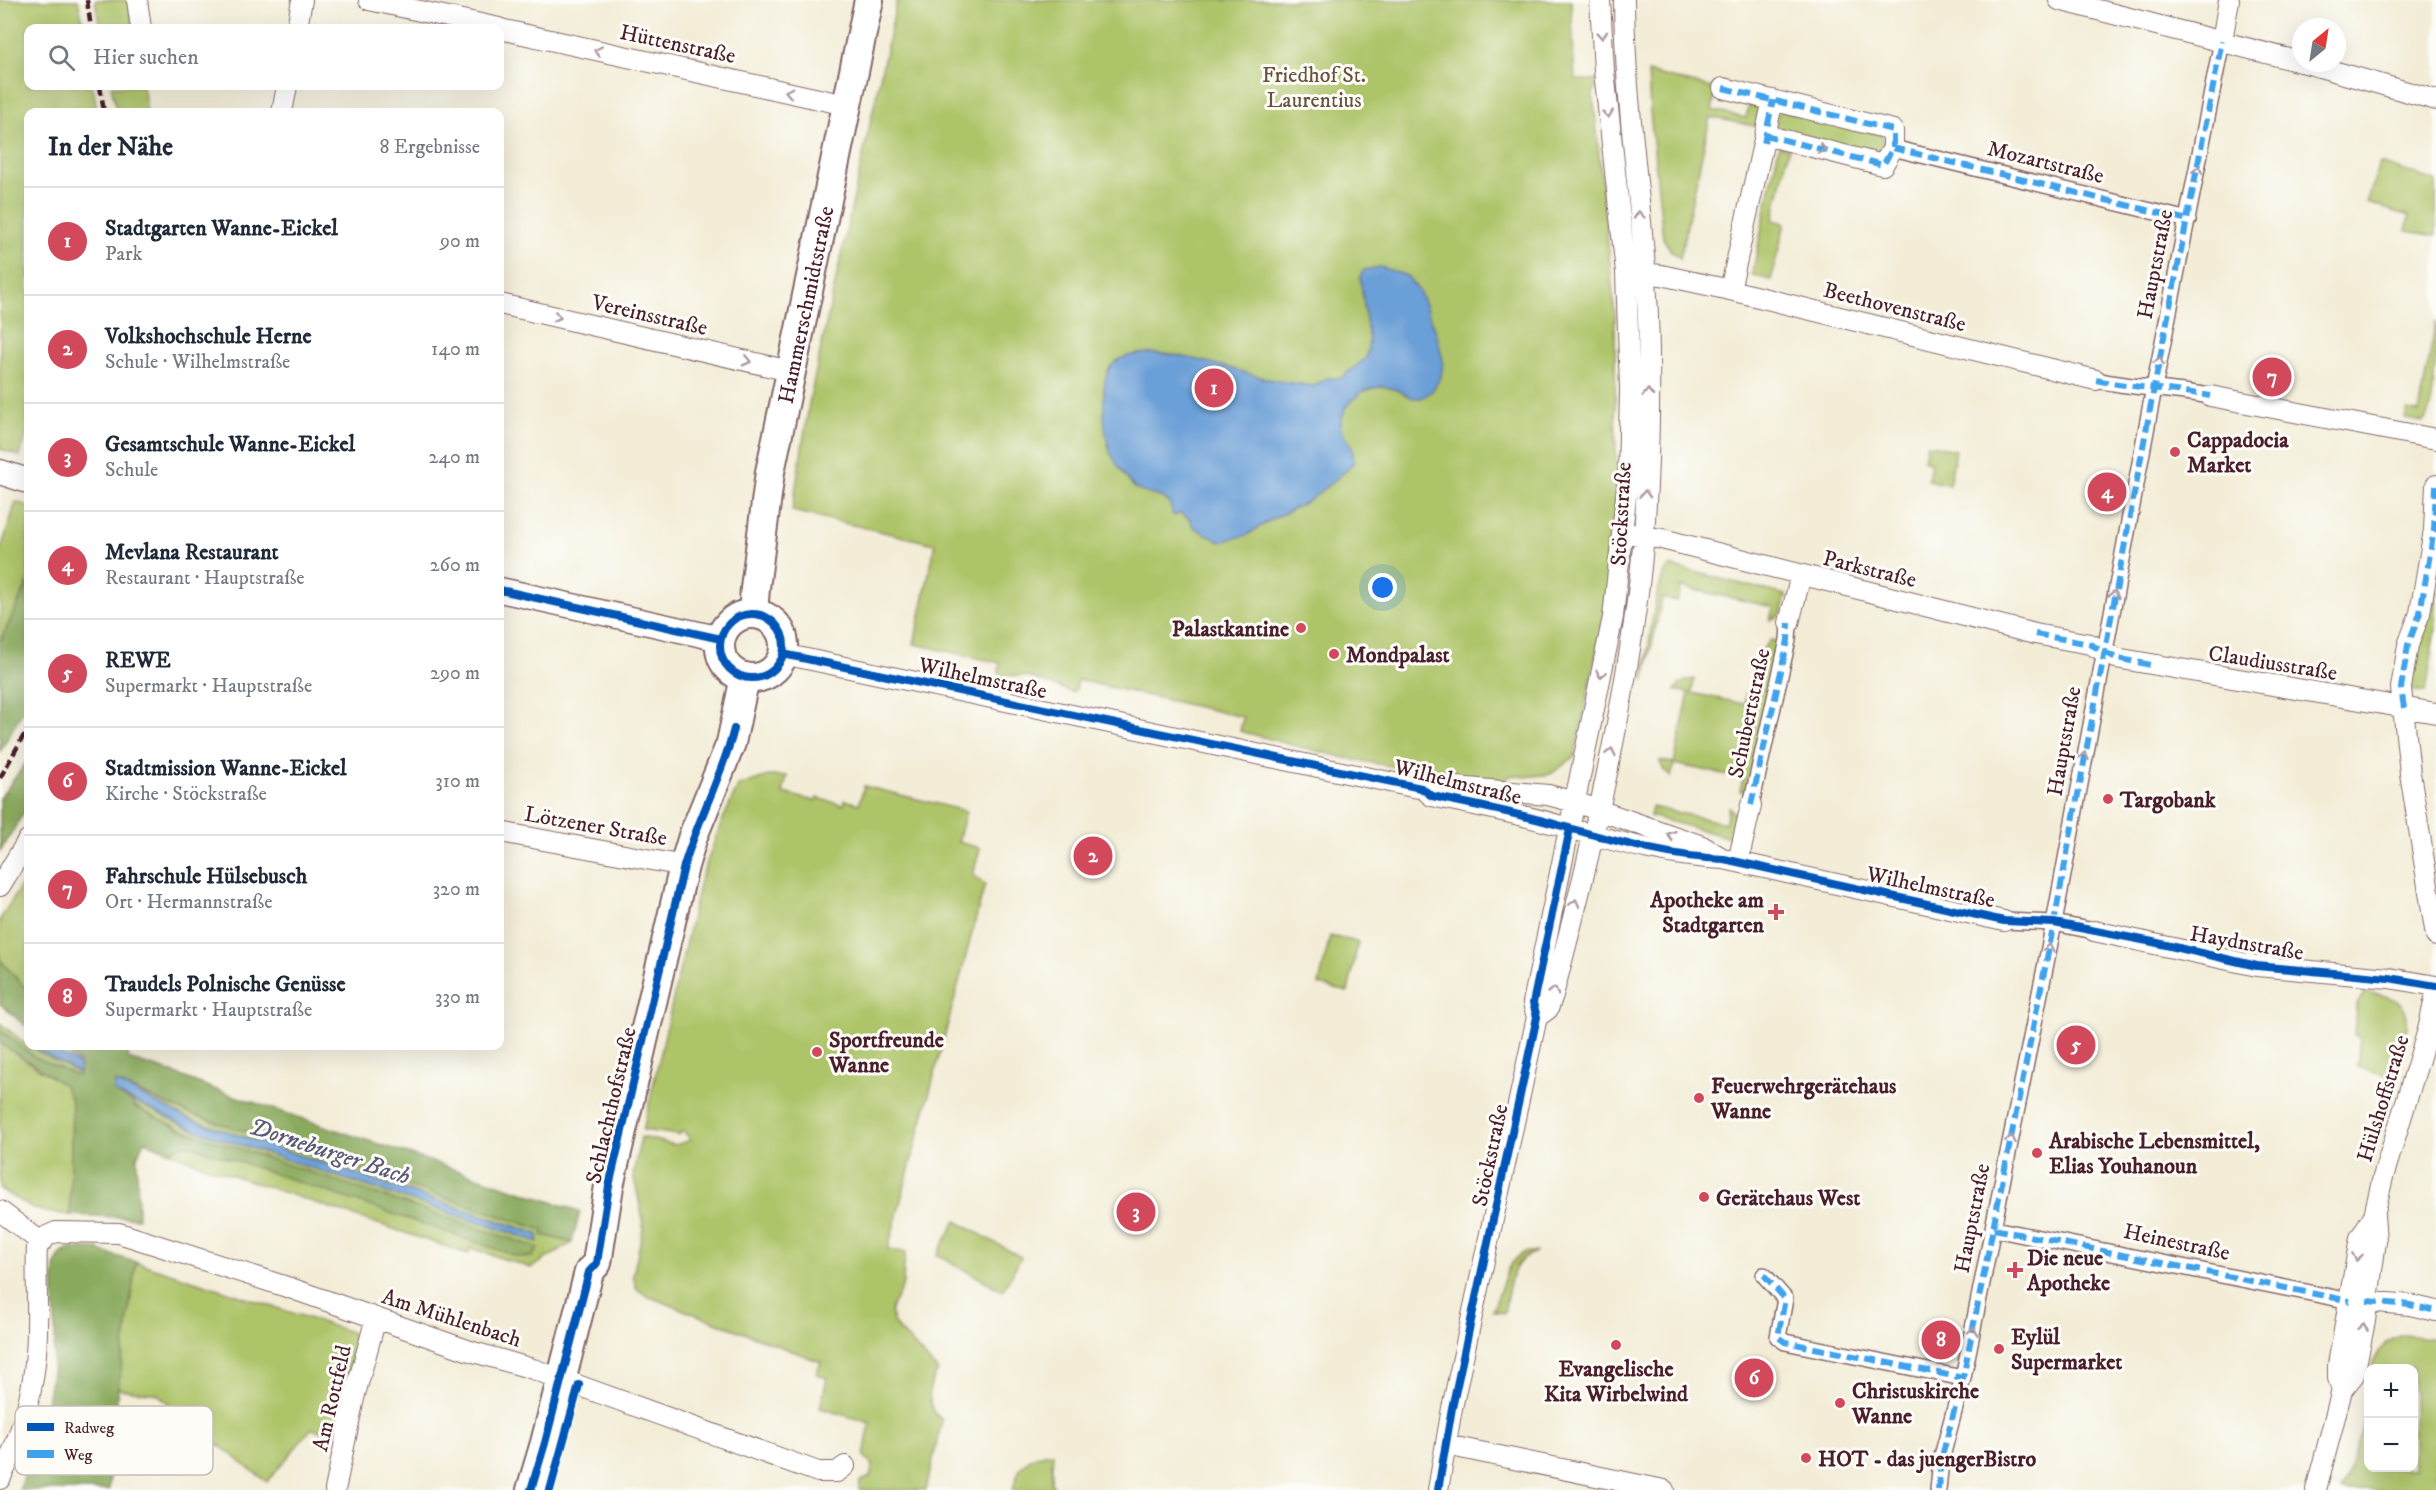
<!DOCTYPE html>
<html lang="de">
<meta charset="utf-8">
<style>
body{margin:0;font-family:"IM FELL DW Pica",serif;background:#f6f6f7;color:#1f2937}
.controls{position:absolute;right:18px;bottom:18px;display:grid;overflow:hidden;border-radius:12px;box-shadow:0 6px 24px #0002}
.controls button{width:54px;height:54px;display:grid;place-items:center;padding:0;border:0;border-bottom:2px solid #e0e1e3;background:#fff;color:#1f2937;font:30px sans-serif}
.compass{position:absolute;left:2292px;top:18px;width:54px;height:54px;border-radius:50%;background:#fff;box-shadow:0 6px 24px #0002;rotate:30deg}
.you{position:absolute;left:1383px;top:588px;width:21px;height:21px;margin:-15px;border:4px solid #fff;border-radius:50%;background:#1a73e8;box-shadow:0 0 0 9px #1a73e833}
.badge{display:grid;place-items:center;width:39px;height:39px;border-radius:50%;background:#d1495b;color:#fff;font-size:20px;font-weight:700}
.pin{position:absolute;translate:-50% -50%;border:3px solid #fff;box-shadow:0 2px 6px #0006}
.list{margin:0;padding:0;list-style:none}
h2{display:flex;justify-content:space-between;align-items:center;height:78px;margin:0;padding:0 24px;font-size:26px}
h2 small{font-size:20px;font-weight:400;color:#747a83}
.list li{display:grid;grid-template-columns:39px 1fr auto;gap:18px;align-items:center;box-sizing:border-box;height:108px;padding:0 24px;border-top:2px solid #e0e1e3}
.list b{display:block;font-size:22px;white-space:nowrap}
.list p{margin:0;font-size:20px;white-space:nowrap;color:#747a83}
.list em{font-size:20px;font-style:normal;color:#747a83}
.icon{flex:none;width:33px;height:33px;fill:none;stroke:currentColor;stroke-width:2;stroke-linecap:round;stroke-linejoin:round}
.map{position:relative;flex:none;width:2436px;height:1490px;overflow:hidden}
.search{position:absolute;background:#fff;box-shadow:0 6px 24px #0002;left:24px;top:24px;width:480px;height:66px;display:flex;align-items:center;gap:15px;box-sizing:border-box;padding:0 21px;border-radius:12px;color:#747a83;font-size:22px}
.panel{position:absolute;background:#fff;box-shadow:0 6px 24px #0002;left:24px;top:108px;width:480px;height:942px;border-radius:12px}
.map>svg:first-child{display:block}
.green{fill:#aec469;stroke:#7c724a;stroke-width:1.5}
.forest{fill:#8aaa5d;stroke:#6a6444;stroke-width:1.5}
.water{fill:#6b9fd7;stroke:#5a5f81;stroke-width:1.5}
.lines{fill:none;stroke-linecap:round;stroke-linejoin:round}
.pedestrian-casing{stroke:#856767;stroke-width:18}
.minor-casing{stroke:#856767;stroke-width:22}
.tertiary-casing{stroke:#856767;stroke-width:27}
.secondary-casing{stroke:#856767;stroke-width:32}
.pedestrian{stroke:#fff;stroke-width:15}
.minor{stroke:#fff;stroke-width:20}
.tertiary{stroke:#fff;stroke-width:24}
.secondary{stroke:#fff;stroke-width:28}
.rail{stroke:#4a1f2b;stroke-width:4.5;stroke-dasharray:9 4.5;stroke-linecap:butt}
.quiet{stroke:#40a2eb;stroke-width:6;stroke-dasharray:12 6;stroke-linecap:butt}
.cycleway-casing{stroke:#fdfcf7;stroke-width:11}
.cycleway{stroke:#0057b8;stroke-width:8}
.oneway{stroke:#ae9aa0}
.poi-dot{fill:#d1495b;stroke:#fdfcf7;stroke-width:2}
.labels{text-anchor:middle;stroke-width:6;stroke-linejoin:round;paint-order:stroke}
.street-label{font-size:22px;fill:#4a1f2b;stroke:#fdfcf7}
.park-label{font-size:22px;fill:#68513e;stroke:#fdfcf7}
.poi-label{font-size:22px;font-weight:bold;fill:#4a1f2b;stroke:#fdfcf7;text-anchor:start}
.water-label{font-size:24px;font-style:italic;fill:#595978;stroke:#fdfcf7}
.key{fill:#fdfcf7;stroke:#c7baba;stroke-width:1.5}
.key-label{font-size:16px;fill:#4a1f2b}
</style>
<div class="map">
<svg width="2436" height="1490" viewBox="0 0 2436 1490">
<rect width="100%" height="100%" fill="#fdfcf7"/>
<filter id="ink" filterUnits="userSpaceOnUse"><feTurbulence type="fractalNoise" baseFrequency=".0167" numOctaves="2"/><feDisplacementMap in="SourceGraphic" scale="12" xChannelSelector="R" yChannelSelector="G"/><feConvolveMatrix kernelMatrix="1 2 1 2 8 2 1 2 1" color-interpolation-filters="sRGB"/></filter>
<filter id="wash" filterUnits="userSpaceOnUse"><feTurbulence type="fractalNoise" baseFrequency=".008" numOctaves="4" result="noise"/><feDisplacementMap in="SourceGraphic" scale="24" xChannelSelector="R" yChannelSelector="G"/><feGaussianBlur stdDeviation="1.35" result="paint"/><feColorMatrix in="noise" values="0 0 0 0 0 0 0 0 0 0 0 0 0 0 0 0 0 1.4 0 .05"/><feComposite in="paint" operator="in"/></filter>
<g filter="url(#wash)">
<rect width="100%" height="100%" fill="#f3edd7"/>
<path class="green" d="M0 0H78L84 28H28V86H93L97 112H28V430L20 456 0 449Z
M95 0H128L133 28H100Z
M897 0H1571L1575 80H1598L1593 93 1615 315 1616 521 1613 572 1575 756 1551 774 1525 777 1512 775 1504 780 1448 777 1445 771C1376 769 1307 749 1240 731L1243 717 1078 680 1076 689 1072 692 1025 676 1001 675 999 673 1000 663 914 644 935 544 792 511 810 398Z
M1648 72 1716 89 1712 110 1746 118 1749 104 1763 107 1759 127 1710 117 1680 258 1671 251 1663 238 1650 112Z
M111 86H143L147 112H117Z
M1781 111 1881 134C1884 142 1884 150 1876 154L1775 129 1777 115Z
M1779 146 1789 149 1773 220 1785 223 1771 280 1752 275Z
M2380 163 2436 181V236L2406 231 2409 216 2367 203Z
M2436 321C2436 341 2436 412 2423 422L2405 419 2407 410 2419 412Z
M1927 444 1956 450 1949 485 1928 480 1931 463 1924 460Z
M16 502 28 506V582L0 642V552Z
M2436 563V628L2426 692 2409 690 2415 646 2422 641Z
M1670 566 1786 595 1781 615 1770 620 1773 607 1681 587 1677 601 1662 598 1644 681C1648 658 1654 577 1670 566Z
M1771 640 1783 642 1751 793 1740 791 1743 778 1674 764 1671 777 1663 769 1660 761 1674 763 1689 693 1675 690C1680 683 1686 679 1694 679L1692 693 1744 704 1747 690H1753L1760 652Z
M768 776H787L783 793 815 801 817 798 844 805 845 800 859 804 864 786 966 811 958 842 980 848 973 875 985 884 888 1249 906 1253C903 1264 904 1273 903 1283 900 1301 884 1303 895 1325L938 1371C926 1387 926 1407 942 1420L926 1490H859L860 1481 870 1477 873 1465 864 1456 870 1423 820 1408 827 1378 816 1374 821 1362 647 1296 636 1288 633 1275 643 1229 642 1214 633 1174 641 1137 675 1145 691 1140 683 1131 678 1135 643 1130 700 881 720 826 738 786Z
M1652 807 1725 823 1729 807 1737 816 1734 839 1650 816Z
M28 875V991L0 960V919Z
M1330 936 1358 942 1348 992 1319 985Z
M2365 993C2429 997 2405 1035 2391 1076L2357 1067 2360 1038 2354 1036 2356 1005Z
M0 1023 28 1046 79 1073 78 1077 35 1057 0 1030Z
M0 1043 64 1085 72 1102 70 1215 45 1212 30 1207 0 1189Z
M115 1082 186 1112 543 1230V1235L572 1243 531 1268 471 1248 468 1254 202 1165 168 1151 187 1144 526 1258 529 1246 198 1136 146 1113 115 1092 195 1130 538 1241V1234L187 1118Z
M956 1221 1021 1257 1003 1291 937 1255Z
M1528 1252H1537C1509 1258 1509 1290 1504 1313L1492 1310C1503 1292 1504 1256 1528 1252Z
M136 1262 351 1332 355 1340 334 1434 311 1429 267 1482 180 1415 158 1394 118 1389Z
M2405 1335 2436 1339V1490H2340L2348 1473 2362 1430 2368 1384V1468H2414V1368H2371C2376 1351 2387 1339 2405 1335Z
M1053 1453 1051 1481 1055 1490H1013C1017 1467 1027 1454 1053 1453Z"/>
<path class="forest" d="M28 582V701L0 752V642Z
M28 760V806L0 851V798Z
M0 960 28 991V1028L0 1004Z
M0 1030 35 1057 78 1076 79 1062 57 1046H129L128 1059 168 1071 211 1088 576 1210 580 1212 572 1242 542 1235 543 1230 186 1112 115 1082V1092L134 1103 133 1106 180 1129 539 1248 532 1257H519L187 1144 168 1151 144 1141 137 1157 138 1218 70 1215 72 1102 64 1085 0 1043Z
M69 1249H99V1251L136 1262 118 1389 109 1490H19C39 1442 53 1389 55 1337 56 1312 51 1286 56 1262L62 1253Z"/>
<path class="water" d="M1381 267 1407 276 1419 291 1436 332 1443 360 1441 377 1432 391 1422 398H1412L1397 390 1382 386 1361 392 1345 408 1340 427 1352 447 1354 462 1347 470 1310 500 1269 521 1247 535 1220 542 1195 528 1192 525 1191 520 1180 513 1175 516 1172 514C1172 491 1146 498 1135 488 1127 480 1116 464 1111 454 1104 436 1099 380 1111 366 1139 335 1230 369 1264 378 1281 382 1297 384 1314 386L1327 378H1341L1366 358 1369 342 1360 277 1364 270Z
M30 1046H47L79 1064V1073Z
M115 1082 187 1118 538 1234V1242L195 1130 114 1092Z"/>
</g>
<g filter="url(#ink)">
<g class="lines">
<defs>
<path id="pedestrian" d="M1893 148 2188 220
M2096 380C2134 388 2172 389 2210 396
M1751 805 1788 640 1789 623
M2004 921 2054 923 2094 931
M1994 1229 2350 1301
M1764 1275 1785 1299 1778 1337 1785 1342 1963 1378
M1938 1490 1941 1460 1963 1378 2054 923 2154 388 2222 41"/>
<path id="minor" d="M137 0 141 28
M369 0 499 28
M2059 0 2301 62
M297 28 302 0
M500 29 846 105
M2222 41 2229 0
M2305 63 2436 100
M1723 88 1893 130V148L1883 165 1765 135
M282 112 287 86
M1631 272 1661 275 1730 290 2096 380
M1730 290 1773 100
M500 304 790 371
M2210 396 2436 439
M2436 485 2434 530 2420 613 2408 645 2401 688 2410 773 2436 936
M1632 534 1662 539 2035 634 2090 644 2116 658 2436 713
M1789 623 1801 575
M783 654 1413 787 1421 788 1434 785 1548 795 1575 802 1702 846 1724 859
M1426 791 1432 796C1474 805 1517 813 1558 825 1612 840 1667 857 1724 859L2004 921
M500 832 684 866
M1738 862 1751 805
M0 886 28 840
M2094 931 2257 966 2389 978 2436 986
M1537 1017 1548 1009 1553 995C1589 860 1622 723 1639 585 1648 508 1650 429 1649 353 1648 235 1625 118 1624 0
M0 1211 41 1242
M2367 1301 2410 1305 2436 1311
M2342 1390 2354 1375 2365 1321 2376 1241 2374 1215
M1446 1445 1664 1490
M0 1479C18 1444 31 1402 35 1363 40 1325 35 1285 37 1247L47 1236 56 1232 119 1233 290 1288 470 1351 533 1369 818 1472H837L845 1466
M335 1490 354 1398 376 1318
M1438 1490 1452 1408 1537 1017 1533 1003 1613 617 1628 478 1630 389 1626 272 1604 71 1600 0
M2316 1490 2342 1390 2338 1378V1365L2360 1238 2374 1215 2383 1177 2428 1030 2436 994"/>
<path id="tertiary" d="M0 472 28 481
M500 590 721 639"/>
<g id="secondary">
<path id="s1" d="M753 614 755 588 770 472 869 0"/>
<circle cx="752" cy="646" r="32"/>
<path d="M531 1490 545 1443 589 1272 597 1263 609 1186 684 866 693 836 731 743 745 677"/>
</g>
</defs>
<use href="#pedestrian" class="pedestrian-casing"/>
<use href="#minor" class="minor-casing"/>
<use href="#tertiary" class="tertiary-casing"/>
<use href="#secondary" class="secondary-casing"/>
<use href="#pedestrian" class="pedestrian"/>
<use href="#minor" class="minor"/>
<use href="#tertiary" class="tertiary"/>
<use href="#secondary" class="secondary"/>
<path class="rail" d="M87 0 91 28
M100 86 104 112
M0 778 28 728"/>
<path class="quiet" d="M1723 88 1893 130V148L1883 165 1765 135
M1764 143 1773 100
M1893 148 2188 220
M2096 380C2134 388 2172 389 2210 396
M2035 634 2090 644 2116 658 2151 665
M2404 708 2401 688 2408 645 2420 613 2434 530 2436 485
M1751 805 1788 640 1789 623
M1994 1229 2350 1301
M1764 1275 1785 1299 1778 1337 1785 1342 1963 1378
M2367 1301 2410 1305 2436 1311
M1938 1490 1941 1460 1963 1378 2054 923 2154 388 2222 41"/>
<defs>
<path id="cycleway" d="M500 590 721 639
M720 646a32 32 0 1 1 64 0a32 32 0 1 1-64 0Z
M783 654 1421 788 1432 796C1474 805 1517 813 1558 825 1612 840 1667 857 1724 859L2004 921 2054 923 2153 942 2257 966 2389 978 2436 986
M531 1490 545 1443 589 1272 597 1263 609 1186 684 866C698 819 722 776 734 729
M550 1490 579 1385
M1438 1490 1452 1408 1537 1017 1533 1003 1570 829"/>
</defs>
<use href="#cycleway" class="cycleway-casing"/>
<use href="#cycleway" class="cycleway"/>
</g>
<defs><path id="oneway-chevron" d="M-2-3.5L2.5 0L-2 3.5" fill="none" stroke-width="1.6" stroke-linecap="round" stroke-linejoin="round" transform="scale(1.5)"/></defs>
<g class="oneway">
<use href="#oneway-chevron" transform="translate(1602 35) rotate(86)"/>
<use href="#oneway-chevron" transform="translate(598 51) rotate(-168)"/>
<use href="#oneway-chevron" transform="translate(789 92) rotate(-168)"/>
<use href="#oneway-chevron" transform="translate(1608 114) rotate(84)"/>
<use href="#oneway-chevron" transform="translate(1822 149) rotate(14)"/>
<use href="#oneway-chevron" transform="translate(2198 170) rotate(-79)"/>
<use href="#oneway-chevron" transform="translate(1639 215) rotate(-95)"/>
<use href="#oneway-chevron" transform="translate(557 317) rotate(13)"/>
<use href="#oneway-chevron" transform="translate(747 361) rotate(13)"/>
<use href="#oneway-chevron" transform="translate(2159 361) rotate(-79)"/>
<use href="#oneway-chevron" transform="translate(1648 393) rotate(-89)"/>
<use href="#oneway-chevron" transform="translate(1645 494) rotate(-87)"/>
<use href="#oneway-chevron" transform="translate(2114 594) rotate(-79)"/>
<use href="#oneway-chevron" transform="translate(1601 674) rotate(101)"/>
<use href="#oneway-chevron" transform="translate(1611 752) rotate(-78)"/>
<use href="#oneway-chevron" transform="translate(2084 756) rotate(-80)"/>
<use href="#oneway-chevron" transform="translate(1671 835) rotate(-161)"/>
<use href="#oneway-chevron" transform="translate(1575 903) rotate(-76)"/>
<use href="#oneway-chevron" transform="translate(2049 948) rotate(-79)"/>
<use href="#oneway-chevron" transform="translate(1554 991) rotate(-74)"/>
<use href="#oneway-chevron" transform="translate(2011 1139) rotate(-79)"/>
<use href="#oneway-chevron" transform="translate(2357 1257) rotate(99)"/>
<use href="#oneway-chevron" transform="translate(2363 1327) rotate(-80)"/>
<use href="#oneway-chevron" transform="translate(1973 1331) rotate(-78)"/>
</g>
</g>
<g class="poi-dot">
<circle cx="2175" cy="452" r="6"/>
<circle cx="1301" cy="628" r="6"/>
<circle cx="1334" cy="654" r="6"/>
<circle cx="2108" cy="799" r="6"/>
<path d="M1773 903h6v6h6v6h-6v6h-6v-6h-6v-6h6z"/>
<circle cx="817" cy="1052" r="6"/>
<circle cx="1699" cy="1098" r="6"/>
<circle cx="2037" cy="1153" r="6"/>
<circle cx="1704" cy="1197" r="6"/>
<path d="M2012 1261h6v6h6v6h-6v6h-6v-6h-6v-6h6z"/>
<circle cx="1616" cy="1345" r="6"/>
<circle cx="1999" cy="1349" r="6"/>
<circle cx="1840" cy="1403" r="6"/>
<circle cx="1806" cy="1458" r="6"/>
</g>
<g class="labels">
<g class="street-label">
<text transform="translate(678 43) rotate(12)" y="8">Hüttenstraße</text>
<text transform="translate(2046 161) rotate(14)" y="8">Mozartstraße</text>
<text transform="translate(2154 264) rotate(-79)" y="8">Hauptstraße</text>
<text dy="8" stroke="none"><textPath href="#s1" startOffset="314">Hammerschmidtstraße</textPath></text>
<text transform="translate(1895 306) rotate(14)" y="8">Beethovenstraße</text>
<text transform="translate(650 314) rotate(13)" y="8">Vereinsstraße</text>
<text transform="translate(1620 514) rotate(-87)" y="8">Stöckstraße</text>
<text transform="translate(1870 568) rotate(14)" y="8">Parkstraße</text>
<text transform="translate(2273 662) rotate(9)" y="8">Claudiusstraße</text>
<text transform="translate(983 677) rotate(12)" y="8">Wilhelmstraße</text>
<text transform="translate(1748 713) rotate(-78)" y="8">Schubertstraße</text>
<text transform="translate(2063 741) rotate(-80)" y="8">Hauptstraße</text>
<text transform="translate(1458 781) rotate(14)" y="8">Wilhelmstraße</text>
<text transform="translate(596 825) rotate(10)" y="8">Lötzener Straße</text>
<text transform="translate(1931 886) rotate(12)" y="8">Wilhelmstraße</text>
<text transform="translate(2247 942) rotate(10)" y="8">Haydnstraße</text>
<text transform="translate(2382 1098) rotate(-73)" y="8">Hülshoffstraße</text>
<text transform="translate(610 1105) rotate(-77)" y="8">Schlachthofstraße</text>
<text transform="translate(1489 1155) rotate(-78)" y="8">Stöckstraße</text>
<text transform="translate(1971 1218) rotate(-79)" y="8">Hauptstraße</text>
<text transform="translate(2177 1241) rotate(12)" y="8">Heinestraße</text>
<text transform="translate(452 1317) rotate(18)" y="8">Am Mühlenbach</text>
<text transform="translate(331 1398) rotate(-77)" y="8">Am Rottfeld</text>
</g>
<g class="park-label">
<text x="1314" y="82">Friedhof St.<tspan x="1314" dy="25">Laurentius</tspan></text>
</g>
<g class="poi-label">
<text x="2187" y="447">Cappadocia<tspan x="2187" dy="25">Market</tspan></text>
<text x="1289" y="636" text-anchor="end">Palastkantine</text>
<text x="1346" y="662">Mondpalast</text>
<text x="2120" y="807">Targobank</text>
<text x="1764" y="907" text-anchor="end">Apotheke am<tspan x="1764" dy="25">Stadtgarten</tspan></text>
<text x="829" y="1047">Sportfreunde<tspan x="829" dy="25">Wanne</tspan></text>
<text x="1711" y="1093">Feuerwehrgerätehaus<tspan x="1711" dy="25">Wanne</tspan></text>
<text x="2049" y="1148">Arabische Lebensmittel,<tspan x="2049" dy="25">Elias Youhanoun</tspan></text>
<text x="1716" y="1205">Gerätehaus West</text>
<text x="2027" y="1265">Die neue<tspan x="2027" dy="25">Apotheke</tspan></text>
<text x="2011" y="1344">Eylül<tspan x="2011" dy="25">Supermarket</tspan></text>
<text x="1616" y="1376" text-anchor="middle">Evangelische<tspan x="1616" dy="25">Kita Wirbelwind</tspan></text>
<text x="1852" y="1398">Christuskirche<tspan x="1852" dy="25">Wanne</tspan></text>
<text x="1818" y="1466">HOT - das juengerBistro</text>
</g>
<g class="water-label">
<text transform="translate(330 1151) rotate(18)" y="8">Dorneburger Bach</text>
</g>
</g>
<rect x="15" y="1406" width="198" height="69" rx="9" class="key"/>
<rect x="27" y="1423" width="27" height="8" fill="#0057b8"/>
<rect x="27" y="1450" width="27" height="8" fill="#40a2eb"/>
<g class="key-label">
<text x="64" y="1433">Radweg</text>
<text x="64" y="1460">Weg</text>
</g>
</svg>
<div class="controls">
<button>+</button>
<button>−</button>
</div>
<svg class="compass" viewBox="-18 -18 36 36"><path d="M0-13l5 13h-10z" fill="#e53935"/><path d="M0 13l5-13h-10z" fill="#747a83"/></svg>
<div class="you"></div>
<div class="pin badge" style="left:1214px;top:388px">1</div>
<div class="pin badge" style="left:1093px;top:856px">2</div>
<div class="pin badge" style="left:1136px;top:1212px">3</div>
<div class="pin badge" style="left:2107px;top:492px">4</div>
<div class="pin badge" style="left:2076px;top:1045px">5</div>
<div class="pin badge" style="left:1754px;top:1378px">6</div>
<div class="pin badge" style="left:2272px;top:377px">7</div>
<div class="pin badge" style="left:1941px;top:1340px">8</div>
<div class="search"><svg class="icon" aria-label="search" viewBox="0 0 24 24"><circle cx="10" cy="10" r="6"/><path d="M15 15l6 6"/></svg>Hier suchen</div>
<section class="panel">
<h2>In der Nähe<small>8 Ergebnisse</small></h2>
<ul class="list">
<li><span class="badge">1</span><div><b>Stadtgarten Wanne-Eickel</b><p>Park</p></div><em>90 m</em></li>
<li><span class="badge">2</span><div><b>Volkshochschule Herne</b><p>Schule · Wilhelmstraße</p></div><em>140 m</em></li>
<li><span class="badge">3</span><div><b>Gesamtschule Wanne-Eickel</b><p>Schule</p></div><em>240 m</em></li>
<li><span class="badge">4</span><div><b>Mevlana Restaurant</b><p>Restaurant · Hauptstraße</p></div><em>260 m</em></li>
<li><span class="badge">5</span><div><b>REWE</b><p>Supermarkt · Hauptstraße</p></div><em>290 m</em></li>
<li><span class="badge">6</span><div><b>Stadtmission Wanne-Eickel</b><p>Kirche · Stöckstraße</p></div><em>310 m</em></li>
<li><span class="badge">7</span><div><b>Fahrschule Hülsebusch</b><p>Ort · Hermannstraße</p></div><em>320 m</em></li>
<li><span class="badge">8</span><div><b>Traudels Polnische Genüsse</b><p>Supermarkt · Hauptstraße</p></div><em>330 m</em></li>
</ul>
</section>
</div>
